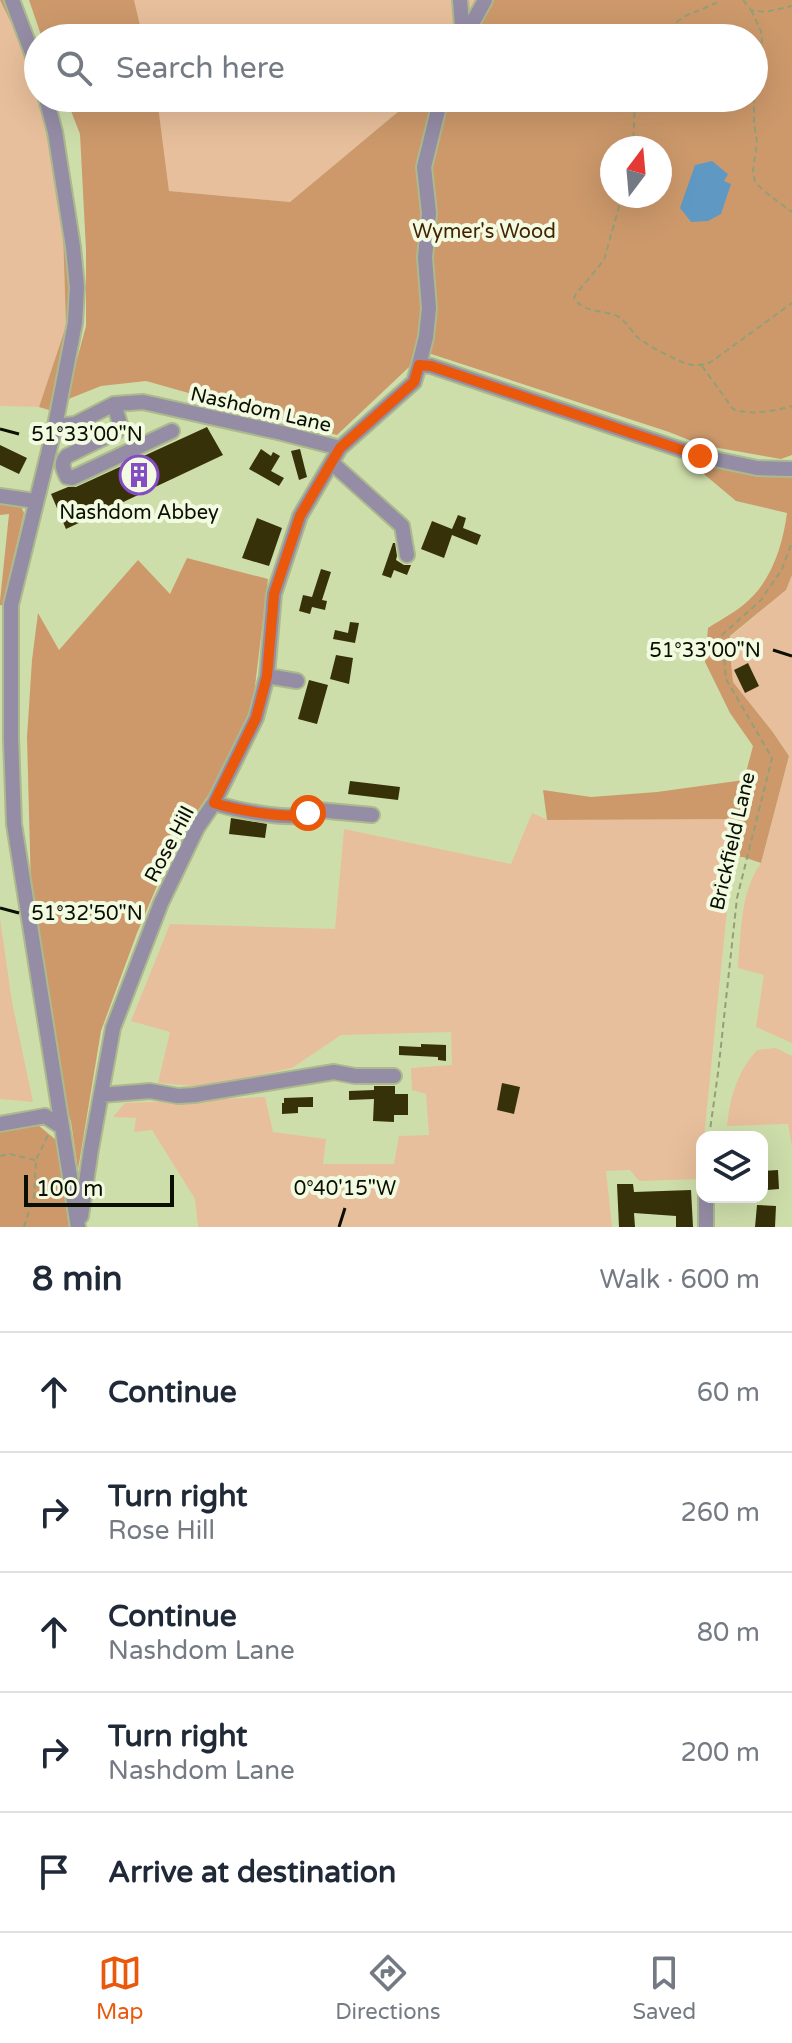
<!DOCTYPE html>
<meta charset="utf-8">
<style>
body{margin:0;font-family:"Varela Round",sans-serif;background:#f2f2f3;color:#1f2937}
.controls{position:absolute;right:24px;bottom:24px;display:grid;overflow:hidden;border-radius:16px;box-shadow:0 8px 32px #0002}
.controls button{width:72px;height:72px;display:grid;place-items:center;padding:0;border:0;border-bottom:2px solid #e0e1e3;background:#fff;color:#1f2937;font:40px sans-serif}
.compass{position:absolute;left:600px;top:136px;width:72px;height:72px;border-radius:50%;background:#fff;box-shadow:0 8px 32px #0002;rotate:16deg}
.scale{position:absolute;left:24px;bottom:20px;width:150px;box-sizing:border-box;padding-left:8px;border:4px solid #0a0f01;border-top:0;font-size:22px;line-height:28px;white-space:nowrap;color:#0a0f01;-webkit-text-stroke:6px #f2fbe1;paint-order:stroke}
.stop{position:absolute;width:24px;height:24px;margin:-18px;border:6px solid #ea580c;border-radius:50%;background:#fff}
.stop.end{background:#ea580c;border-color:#fff;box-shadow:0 2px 8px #0008}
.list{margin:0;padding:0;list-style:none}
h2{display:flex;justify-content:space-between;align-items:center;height:104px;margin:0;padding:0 32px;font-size:34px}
h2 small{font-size:26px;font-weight:400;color:#747a83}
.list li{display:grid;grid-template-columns:52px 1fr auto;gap:24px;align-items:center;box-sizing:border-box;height:120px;padding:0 32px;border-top:2px solid #e0e1e3}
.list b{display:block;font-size:30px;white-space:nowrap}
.list p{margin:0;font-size:26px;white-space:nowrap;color:#747a83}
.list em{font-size:26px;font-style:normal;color:#747a83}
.icon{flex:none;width:44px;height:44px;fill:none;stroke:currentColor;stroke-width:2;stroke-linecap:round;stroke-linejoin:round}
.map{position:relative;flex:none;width:792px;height:1227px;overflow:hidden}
.search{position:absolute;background:#fff;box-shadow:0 8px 32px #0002;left:24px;right:24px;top:24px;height:88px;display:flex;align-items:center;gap:20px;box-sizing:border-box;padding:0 28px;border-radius:44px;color:#747a83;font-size:30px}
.sheet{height:704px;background:#fff}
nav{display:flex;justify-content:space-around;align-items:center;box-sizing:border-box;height:112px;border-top:2px solid #e0e1e3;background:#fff;font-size:22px;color:#747a83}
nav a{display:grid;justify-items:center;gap:4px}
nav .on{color:#ea580c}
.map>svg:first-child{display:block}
.green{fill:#e8bf9c}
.forest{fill:#cd996b;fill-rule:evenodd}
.water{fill:#5f99c3}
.building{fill:#363109}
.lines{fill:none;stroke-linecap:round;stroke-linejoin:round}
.minor-casing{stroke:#abb98c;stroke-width:18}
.path{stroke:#939f77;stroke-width:2;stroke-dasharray:6 4;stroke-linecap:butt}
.minor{stroke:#958ca6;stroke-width:14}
.route{stroke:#ea580c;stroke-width:10}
.ticks{fill:none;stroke:#0a0f01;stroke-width:3}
.labels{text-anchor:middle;stroke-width:8;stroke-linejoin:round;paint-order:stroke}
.park-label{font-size:20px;fill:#452300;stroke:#f2fbe1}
.street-label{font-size:20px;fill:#0a0f01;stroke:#f2fbe1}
.poi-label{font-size:20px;fill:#0a0f01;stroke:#f2fbe1}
.ticks-label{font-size:20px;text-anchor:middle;fill:#0a0f01;stroke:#f2fbe1;stroke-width:8;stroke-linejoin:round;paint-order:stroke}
</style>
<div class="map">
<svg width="792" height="1227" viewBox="0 0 792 1227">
<rect width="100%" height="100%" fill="#cedeaa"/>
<path class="green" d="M134 0H478L452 38H143Z
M0 1 17 35 54 153 63 233 66 326 39 407 0 406Z
M157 98H411L405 106 290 202 169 191Z
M792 575V1043L756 1027 764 975 738 968C741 934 740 892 761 863L789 756 772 731 733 682 729 642 730 637 786 590Z
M532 813 548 820 737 819V857L728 900 704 1137H702L700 1179 639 1181 630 1170 606 1171 612 1227H198L195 1199 152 1130 134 1132 136 1118 113 1117 125 1103 265 1097 273 1132 326 1139 323 1164H394L399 1136 429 1135 426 1094 412 1090 411 1068 452 1065 451 1032 341 1035 292 1068 205 1087 158 1083 170 1032 131 1021 170 924 335 929 344 829 511 864Z
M0 918 12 1002 33 1102 0 1099Z
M776 1048 792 1056V1146L788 1124 727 1126C730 1097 737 1072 757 1050Z"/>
<path class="forest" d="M0 0H5L38 83V98H42L55 147 69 266 70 322 49 410 39 407 66 326 63 233 54 153 17 35Z
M29 0H134L143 38H42Z
M478 0H792V455L781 459 702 445 669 432 425 352 337 435 146 381 101 386 66 400 86 326V250L80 134 66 98H157L169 191 290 202 405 106 411 98H754V38H452ZM612 148H660V196H612Z
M686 459 757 474 792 476V575L786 590 730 636 729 642 733 682 772 731 789 756 761 863 743 857H737V819L547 820 543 790 591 797 657 792 744 780 753 746 730 713 705 662 708 628C722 619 739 610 750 599 773 577 783 543 787 513L736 501Z
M0 500 20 504 24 513 8 581 6 606 0 605V601L9 514 0 515Z
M187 558 268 579 251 719 219 779 174 846 137 933 101 1031 78 1170 71 1122 34 1004 27 737 32 660 38 613 59 650 138 560 170 594Z
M38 1125 56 1140 69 1227H0V1130Z"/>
<path class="water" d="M712 161 728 174 724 181 731 184 721 214 708 221 691 222 680 208 695 165Z"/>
<path class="building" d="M207 427 223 455 66 529 51 494 68 487H76Z
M0 445 27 458 19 474 0 465Z
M261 449 271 456 273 452 280 456 271 471 284 478 279 486 249 469Z
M300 449 307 477 299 480 291 451Z
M458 515 466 518 463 528 481 535 477 545 452 535 444 558 421 549 432 521 452 529Z
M257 518 282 528 269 566 242 558Z
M393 543H395L397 556 396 560 404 565H411L407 575 394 570 391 578 382 575Z
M321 569 331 572 322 600 327 601 325 610 312 607 310 614 299 611 303 595 312 597Z
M350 622 359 623 355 643 333 639 335 630 348 633Z
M336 655 353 658 349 684 330 679Z
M748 663 759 686 745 693 734 670Z
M309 680 328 685 317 724 298 719Z
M350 781 400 787 398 800 348 794Z
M231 818 267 824 265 838 229 834Z
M421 1044 446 1045V1061L438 1060V1057L399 1055V1046L421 1047Z
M502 1083 520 1087 514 1114 497 1110Z
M374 1086H395V1094H408V1115H394V1122L373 1121 374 1099 349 1100V1091L374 1090Z
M313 1097V1107H298V1113L282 1114V1103H284V1098Z
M778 1170 779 1189 767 1190 766 1184H762V1171Z
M617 1184H633L634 1192 691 1190 693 1227H676V1216L634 1213 635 1227H619Z
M757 1205 776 1206 775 1227H755Z"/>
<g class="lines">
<defs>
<path id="minor" d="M12 0 38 69
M460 0 463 38
M464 38 485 0
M46 98 55 132 73 247 77 287 75 323 55 426 11 605V738L14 824 78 1227
M419 365 426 337 429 308 425 258 429 213 424 167 441 98
M114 404 120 424 116 432 67 456C60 463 63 469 67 477L72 478 172 431
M55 426 75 424 114 404 143 402 282 433 340 448 414 382 419 365 431 366 700 456 757 468 792 469
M332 463 402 526 407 555
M0 496 35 501
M267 676 297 681
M214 803C236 810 277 818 300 816 306 815 311 811 318 810L372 815
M101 1095 150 1091 178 1096 194 1095 334 1072 355 1076H394
M0 1124 45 1116 62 1127
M706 1197V1227
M81 1216 91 1149 113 1028 161 903 197 828 214 803 256 718 267 676 274 594 300 516 340 448"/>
</defs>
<use href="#minor" class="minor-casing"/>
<path class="path" d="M743 0 751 10 765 12 792 6
M751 10 761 31 762 41 759 70 754 87V124L757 142 753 171 755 182 764 191 792 212
M664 38C681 10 696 15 721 0
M633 148 635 98
M622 196 604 260 576 294 574 298C584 314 604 309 619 317 626 322 631 330 636 336 646 345 680 363 692 365 699 366 705 364 711 362L792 303
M702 366 733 409C750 416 774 411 792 406
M709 1137 718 1073 737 898 772 758 726 679 722 635 761 600 782 569 792 542
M0 1156 10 1154 35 1160
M24 1227 34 1196 36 1160 49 1133"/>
<use href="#minor" class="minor"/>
</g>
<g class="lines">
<path class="route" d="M308 813C292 821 233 809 214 803L256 718 267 676 274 594 300 516 340 448 414 382 419 365 431 366 700 456"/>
</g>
<path class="ticks" d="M0 429 19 434M773 650 792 656M0 908 19 913M339 1227 345 1208"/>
<defs>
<symbol id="building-ring" viewBox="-11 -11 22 22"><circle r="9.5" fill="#f2fbe1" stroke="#844dc5" stroke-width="1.5"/><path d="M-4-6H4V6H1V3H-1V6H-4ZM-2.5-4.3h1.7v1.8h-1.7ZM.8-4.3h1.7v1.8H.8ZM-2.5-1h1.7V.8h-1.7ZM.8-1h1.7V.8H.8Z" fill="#844dc5"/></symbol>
</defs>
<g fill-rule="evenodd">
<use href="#building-ring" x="117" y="453" width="44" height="44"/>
</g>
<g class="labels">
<g class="park-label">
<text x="484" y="238">Wymer's Wood</text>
</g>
<g class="street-label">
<text transform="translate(261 409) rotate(13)" y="7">Nashdom Lane</text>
<text transform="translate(732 841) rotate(-77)" y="7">Brickfield Lane</text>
<text transform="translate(169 844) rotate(-62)" y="7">Rose Hill</text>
</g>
<g class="poi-label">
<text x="139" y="519">Nashdom Abbey</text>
</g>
</g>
<g class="ticks-label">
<text x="87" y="441">51°33'00"N</text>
<text x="705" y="657">51°33'00"N</text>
<text x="87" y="920">51°32'50"N</text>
<text x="345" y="1195">0°40'15"W</text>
</g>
</svg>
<div class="controls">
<button><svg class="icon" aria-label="layers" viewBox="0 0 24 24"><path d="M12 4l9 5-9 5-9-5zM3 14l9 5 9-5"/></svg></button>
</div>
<svg class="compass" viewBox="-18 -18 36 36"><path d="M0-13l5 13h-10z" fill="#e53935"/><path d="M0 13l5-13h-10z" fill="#747a83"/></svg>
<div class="scale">100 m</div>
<div class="stop" style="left:308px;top:813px"></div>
<div class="stop end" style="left:700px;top:456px"></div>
<div class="search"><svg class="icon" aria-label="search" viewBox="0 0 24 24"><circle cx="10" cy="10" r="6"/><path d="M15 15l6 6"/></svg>Search here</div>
</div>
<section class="sheet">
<h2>8 min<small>Walk · 600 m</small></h2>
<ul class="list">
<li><svg class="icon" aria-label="ahead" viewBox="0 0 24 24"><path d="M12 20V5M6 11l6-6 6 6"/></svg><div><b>Continue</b></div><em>60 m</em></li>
<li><svg class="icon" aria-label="right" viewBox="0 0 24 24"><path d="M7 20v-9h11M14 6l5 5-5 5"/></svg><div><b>Turn right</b><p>Rose Hill</p></div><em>260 m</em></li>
<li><svg class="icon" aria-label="ahead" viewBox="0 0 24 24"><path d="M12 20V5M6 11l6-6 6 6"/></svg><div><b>Continue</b><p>Nashdom Lane</p></div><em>80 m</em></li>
<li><svg class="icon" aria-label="right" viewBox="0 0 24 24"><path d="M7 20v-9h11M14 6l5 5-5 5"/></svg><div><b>Turn right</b><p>Nashdom Lane</p></div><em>200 m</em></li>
<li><svg class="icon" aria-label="arrive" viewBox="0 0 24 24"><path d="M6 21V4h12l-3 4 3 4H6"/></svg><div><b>Arrive at destination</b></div></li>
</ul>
</section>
<nav>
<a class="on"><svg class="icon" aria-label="map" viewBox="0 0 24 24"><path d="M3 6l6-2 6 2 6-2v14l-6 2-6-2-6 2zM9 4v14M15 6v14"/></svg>Map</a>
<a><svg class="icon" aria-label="directions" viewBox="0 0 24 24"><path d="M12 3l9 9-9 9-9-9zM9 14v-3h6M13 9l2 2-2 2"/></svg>Directions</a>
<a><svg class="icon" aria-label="saved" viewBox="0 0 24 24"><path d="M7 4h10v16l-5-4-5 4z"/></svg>Saved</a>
</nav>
